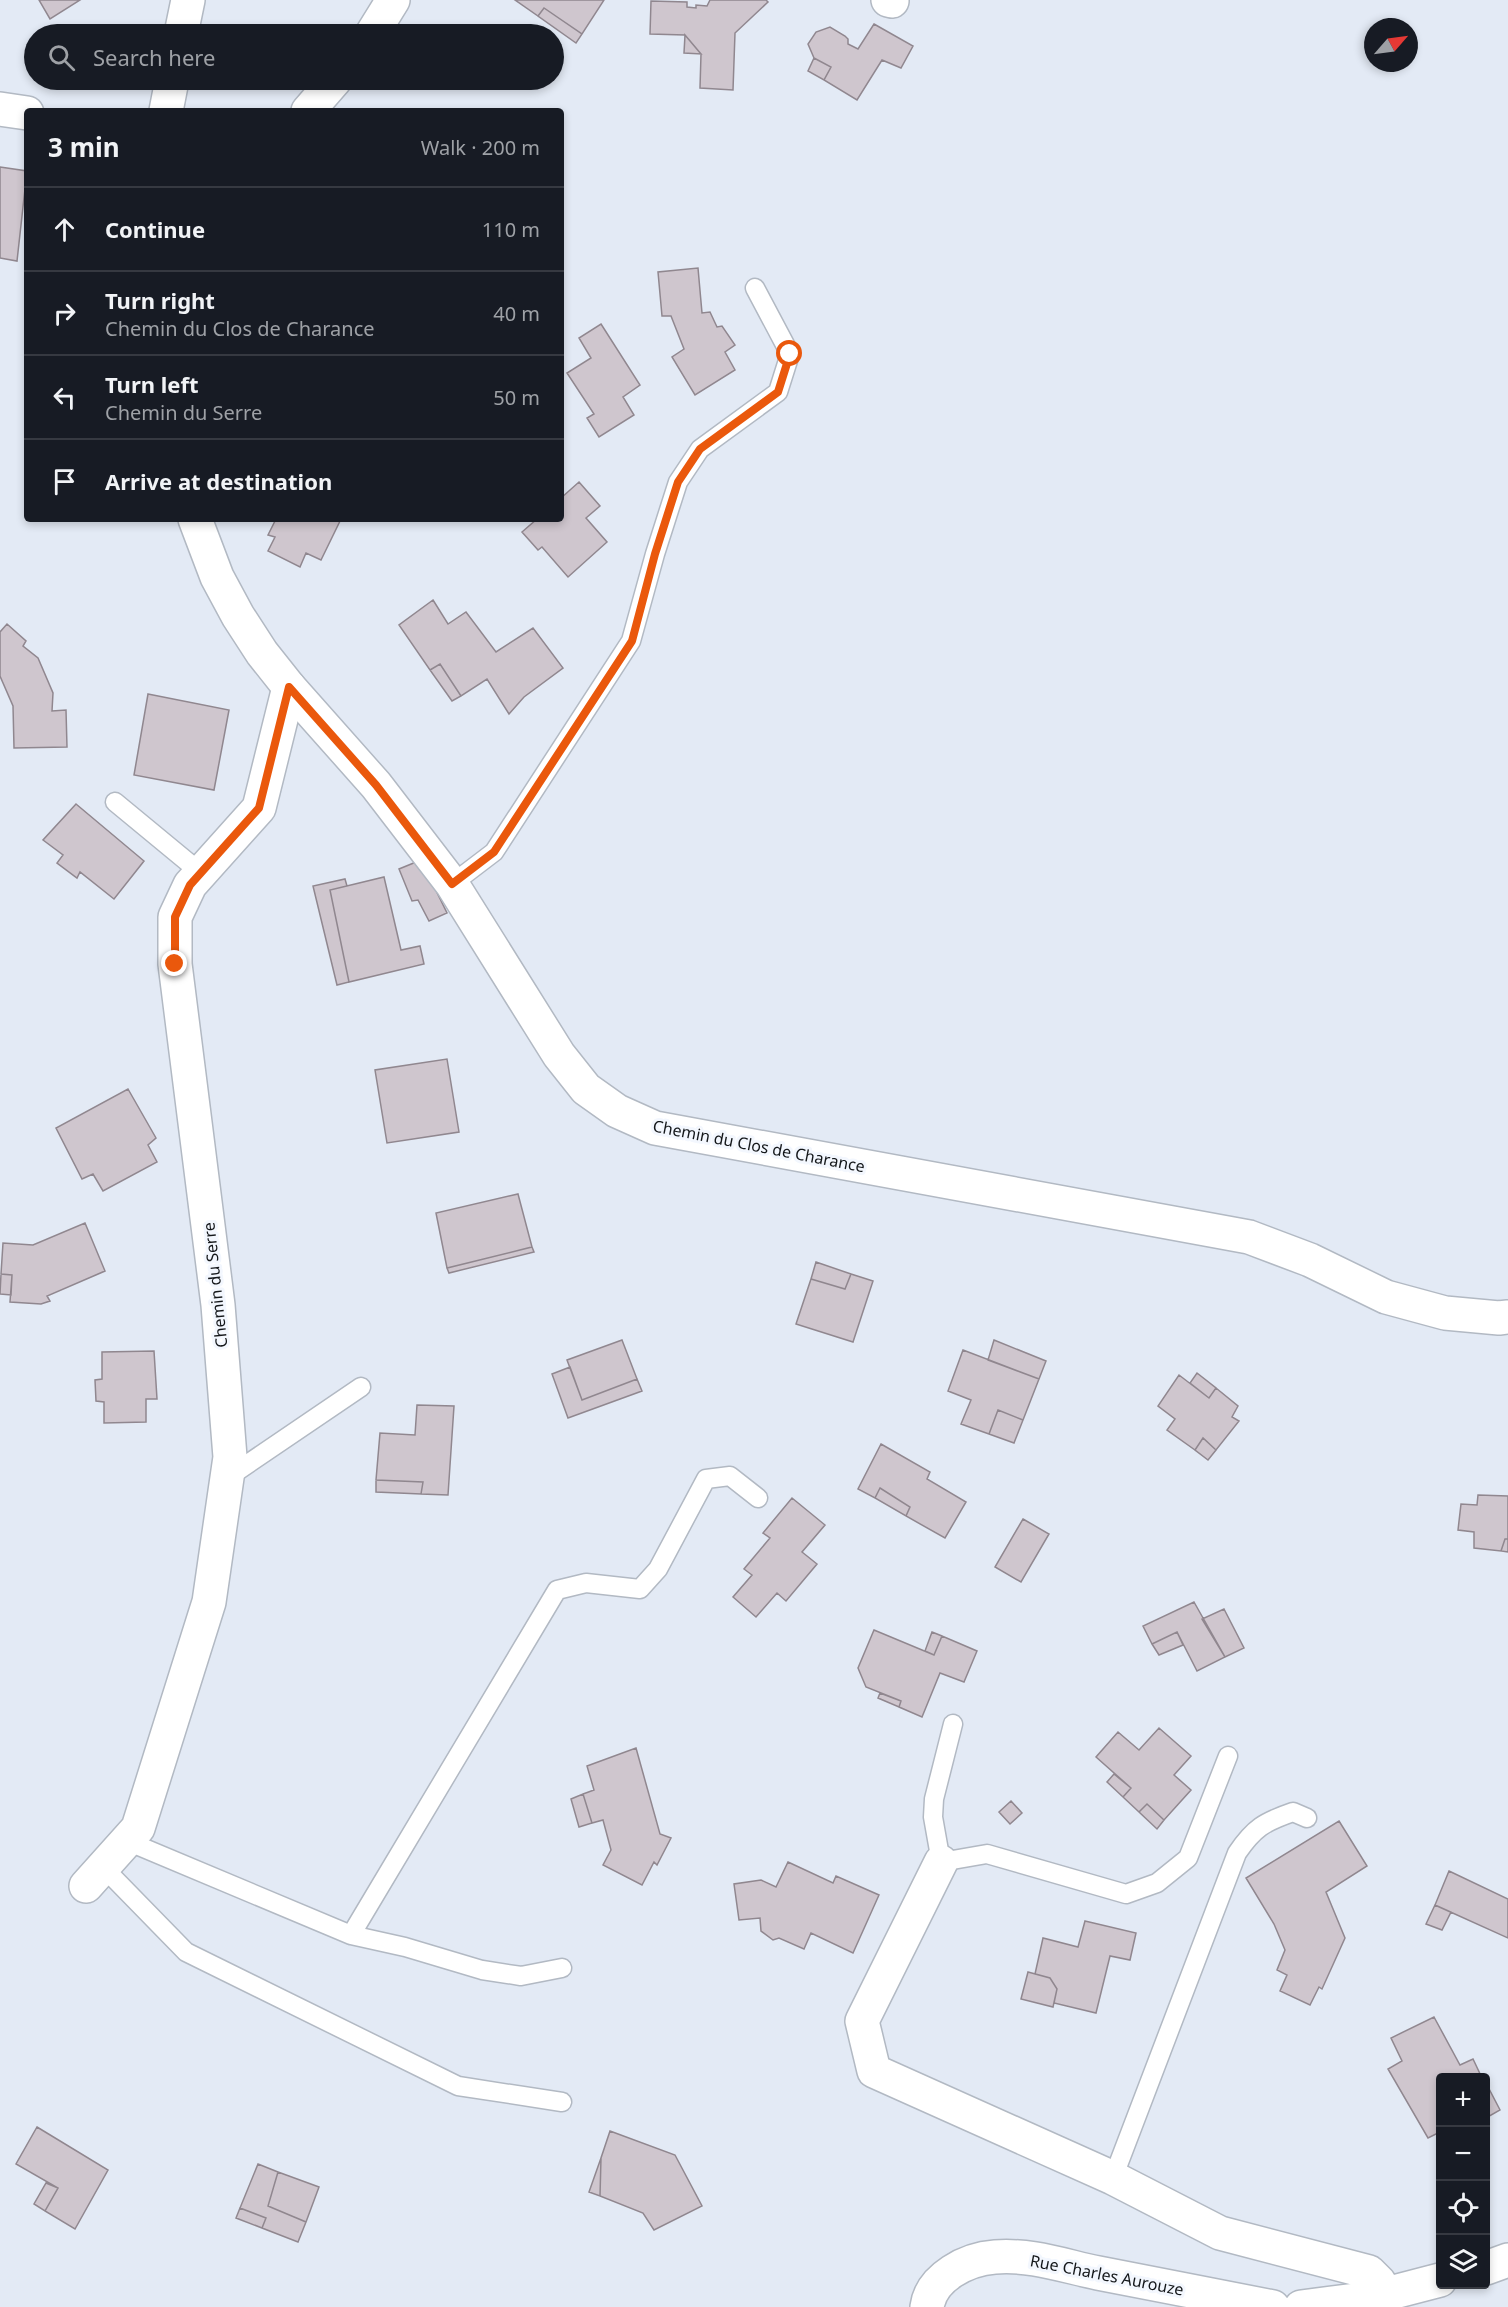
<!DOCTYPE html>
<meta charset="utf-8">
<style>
body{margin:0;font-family:"Noto Sans",sans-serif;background:#20242c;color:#f1f3f6}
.controls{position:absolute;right:18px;bottom:18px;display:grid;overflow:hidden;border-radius:6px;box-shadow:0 3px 9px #0003}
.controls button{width:54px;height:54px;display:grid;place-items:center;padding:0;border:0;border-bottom:2px solid #363941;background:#171b24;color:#f1f3f6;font:30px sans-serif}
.compass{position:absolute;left:1364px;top:18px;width:54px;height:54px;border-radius:50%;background:#171b24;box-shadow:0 3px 9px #0003;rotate:62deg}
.stop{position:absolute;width:18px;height:18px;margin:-14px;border:4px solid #ea580c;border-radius:50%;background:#fff}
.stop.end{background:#ea580c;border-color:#fff;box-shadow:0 2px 6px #0008}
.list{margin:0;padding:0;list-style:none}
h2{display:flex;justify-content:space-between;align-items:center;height:78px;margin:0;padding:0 24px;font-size:26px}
h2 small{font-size:20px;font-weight:400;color:#9ea1a6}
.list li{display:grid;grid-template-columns:39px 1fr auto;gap:18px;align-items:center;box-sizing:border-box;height:84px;padding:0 24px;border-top:2px solid #363941}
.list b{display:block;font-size:22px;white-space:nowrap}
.list p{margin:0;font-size:20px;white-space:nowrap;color:#9ea1a6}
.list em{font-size:20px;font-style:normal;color:#9ea1a6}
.icon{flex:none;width:33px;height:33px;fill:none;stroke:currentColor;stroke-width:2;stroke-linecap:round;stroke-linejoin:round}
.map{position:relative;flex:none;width:1508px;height:2307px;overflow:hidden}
.search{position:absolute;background:#171b24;box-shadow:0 3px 9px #0003;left:24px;top:24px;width:540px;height:66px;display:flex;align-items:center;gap:15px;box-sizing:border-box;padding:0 21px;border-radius:33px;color:#9ea1a6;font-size:22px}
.panel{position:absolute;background:#171b24;box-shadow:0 3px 9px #0003;left:24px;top:108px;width:540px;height:414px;border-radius:6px}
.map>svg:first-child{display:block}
.building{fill:#cfc6ce;stroke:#90878f;stroke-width:1.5}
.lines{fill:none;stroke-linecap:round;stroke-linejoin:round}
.lane-casing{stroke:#b2b9c3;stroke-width:21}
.street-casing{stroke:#b2b9c3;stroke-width:36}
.secondary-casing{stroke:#b2b9c3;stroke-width:36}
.lane{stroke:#fff;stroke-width:18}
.street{stroke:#fff;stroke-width:33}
.secondary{stroke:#fff;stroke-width:33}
.route{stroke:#ea580c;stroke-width:8}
.labels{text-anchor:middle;stroke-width:6;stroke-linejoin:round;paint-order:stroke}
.street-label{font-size:16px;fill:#14171a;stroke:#f3f7fe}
</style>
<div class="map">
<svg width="1508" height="2307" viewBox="0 0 1508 2307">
<rect width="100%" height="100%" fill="#e3eaf5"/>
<path class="building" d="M39 0H80L50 19Z
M515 0H604L582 34 544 8 538 16Z
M710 0H766L768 2 735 33 733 90 700 88 701 54 685 35 650 34 651 1 687 2V7L696 8V5L707 6Z
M544 8 582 34 576 43 538 16Z
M874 24 913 46 901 68 882 60 857 100 824 80 831 67 814 58 808 44 816 32 830 27 845 36 848 39V44L858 49Z
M685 35 701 54 684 53Z
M814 58 831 67 824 80 808 71Z
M0 167 27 171 17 261 0 258Z
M698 268 702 313 710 312 717 327 722 326 735 345 725 352 735 370 695 395 672 357 684 349 671 316H662L658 272Z
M601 324 640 385 623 397 634 415 599 437 587 418 594 414 567 373 591 358 579 338Z
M579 482 600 506 586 518 607 542 568 577 542 547 538 550 522 532 537 519H561V498Z
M276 519H341L321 560 306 553 300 567 268 551 275 537 268 535Z
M433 600 448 624 466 612 496 652 533 628 563 668 524 697 509 714 487 679 461 696 440 664 430 670 399 625Z
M7 624 26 641 23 646 38 658 53 693 52 711 66 710 67 747 14 748 13 706 0 676V632Z
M440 664 461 696 452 701 430 670Z
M148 694 229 710 214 790 134 775Z
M76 804 144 861 114 899 80 872 77 878 57 863 63 855 43 840Z
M421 860 447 913 429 921 418 900 412 901 399 869Z
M384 877 401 950 420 946 424 964 349 982 330 890Z
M345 879 347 886 330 890 349 982 337 985 313 886Z
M447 1059 459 1132 387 1143 375 1070Z
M128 1089 156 1138 148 1145 157 1162 103 1191 93 1174 82 1179 56 1128Z
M518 1194 532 1247 447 1268 436 1213Z
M85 1223 105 1271 47 1296 50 1301 41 1304 10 1302 12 1275 1 1274 3 1243 33 1245Z
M532 1247 534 1252 449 1273 447 1268Z
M816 1262 851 1274 845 1289 811 1279Z
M1 1274 12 1275 11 1295 0 1294Z
M851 1274 873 1281 853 1342 796 1324 811 1279 845 1289Z
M622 1340 637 1379 582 1400 567 1360Z
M994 1340 1046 1361 1039 1379 988 1360Z
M963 1350 1039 1379 1023 1420 998 1410 989 1434 961 1424 971 1400 948 1391Z
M154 1351 157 1399H146V1422L104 1423V1402L96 1401 95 1380 102 1379V1352Z
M570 1367 582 1400 637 1379 642 1391 568 1418 552 1374Z
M1197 1373 1216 1388 1209 1398 1190 1383Z
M1179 1375 1209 1398 1216 1388 1238 1406 1232 1417 1239 1421 1216 1450 1203 1438 1195 1450 1167 1430 1175 1419 1158 1406Z
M417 1405 454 1406 448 1495 421 1494 423 1482 376 1480 380 1433 415 1435Z
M998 1410 1023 1420 1014 1443 989 1434Z
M1203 1438 1216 1450 1208 1460 1195 1450Z
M881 1444 930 1472 927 1479 966 1502 945 1538 906 1516 910 1507 880 1488 875 1498 858 1489Z
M376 1480 423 1482 421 1494 376 1492Z
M880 1488 910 1507 906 1516 875 1498Z
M1478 1495 1508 1496V1539H1505L1501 1551 1474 1548V1532L1458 1530 1461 1504 1477 1505Z
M792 1498 825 1525 802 1552 817 1564 786 1601 777 1593 756 1617 733 1597 752 1575 744 1569 770 1538 763 1533Z
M1023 1519 1049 1534 1021 1582 995 1567Z
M1505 1539H1508V1552L1501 1551Z
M1194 1602 1225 1657 1197 1671 1177 1632 1152 1644 1143 1626Z
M1224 1609 1244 1648 1225 1657 1202 1619Z
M874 1630 934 1655 942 1636 977 1651 964 1682 940 1673 922 1717 899 1707 901 1701 866 1687 858 1668Z
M932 1632 942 1636 934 1655 925 1651Z
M1177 1632 1183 1645 1159 1655 1152 1644Z
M880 1693 901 1701 899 1707 878 1698Z
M1159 1728 1191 1756 1174 1775 1191 1790 1164 1820 1147 1804 1139 1812 1123 1797 1131 1788 1096 1757 1118 1732 1139 1750Z
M636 1748 660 1834 671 1838 657 1865 654 1862 642 1885 603 1865 611 1850 603 1820 592 1823 583 1794 594 1790 587 1766Z
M1114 1774 1131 1788 1123 1797 1107 1782Z
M583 1794 592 1823 579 1827 571 1799Z
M1011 1801 1022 1813 1010 1824 999 1812Z
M1147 1804 1164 1820 1157 1829 1139 1812Z
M1339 1821 1367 1866 1326 1892 1345 1938 1322 1989 1319 1987 1310 2005 1280 1991 1287 1975 1277 1970 1285 1950 1274 1924 1246 1878Z
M788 1862 833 1883 836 1876 879 1895 853 1953 811 1933 804 1949 779 1938 773 1940 761 1931 760 1918 739 1920 734 1884 761 1880 776 1887Z
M1449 1871 1508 1899V1938L1435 1905Z
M1435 1905 1451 1912 1442 1930 1426 1924Z
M1085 1921 1136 1933 1130 1960 1110 1956 1096 2013 1054 2003 1057 1989 1050 1978 1035 1974 1043 1938 1078 1947Z
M1028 1972 1050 1978 1057 1989 1053 2007 1021 1999Z
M1434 2017 1460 2065 1473 2059 1482 2078H1440V2132L1428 2138 1388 2069 1402 2061 1391 2038Z
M1486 2083 1500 2110 1486 2118Z
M37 2127 108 2170 75 2229 45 2211 58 2188 16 2164Z
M610 2131 675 2155 702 2206 654 2230 643 2213 600 2196 601 2158Z
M601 2158 600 2196 589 2192Z
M258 2164 278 2172 268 2206 306 2222 298 2242 262 2228 266 2218 240 2208Z
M278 2172 319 2187 306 2222 268 2206Z
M46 2183 58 2188 45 2211 34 2204Z
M240 2208 266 2218 262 2228 236 2218Z"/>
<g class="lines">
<defs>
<path id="lane" d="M115 802 201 873
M452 884 494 852 631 641 655 554 678 482 700 449 778 392 790 354 755 288
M227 1478 361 1387
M953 1724 934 1799 933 1817 941 1862 987 1854 1126 1894 1157 1883 1188 1858 1228 1756
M127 1841 351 1935 557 1590 586 1583 640 1589 658 1569 706 1479 730 1476 758 1498
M103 1867 186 1952 458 2086 562 2102
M351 1935 405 1947 482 1970 521 1976 562 1968
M1113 2178 1237 1853C1254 1828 1264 1822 1293 1812L1307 1818"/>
<path id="street" d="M888 0 892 1
M181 34 188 0
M372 34 393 0
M166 111 172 80
M308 111 335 80
M941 1862 862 2021 874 2071 1113 2178 1220 2233 1369 2272 1379 2282 1386 2293
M86 1886 138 1828 209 1602 230 1457 218 1305 175 964V917L190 885 259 808 289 687"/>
<path id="secondary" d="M0 109 27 113
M195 519 217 577 238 616 262 653 289 687 376 785 452 884 559 1055 586 1089 617 1111 655 1128 1249 1237 1310 1260 1386 1297 1445 1313 1499 1318 1508 1317
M1486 2268 1508 2260
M927 2307C931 2277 967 2259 995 2257 1031 2254 1064 2266 1098 2273 1156 2284 1215 2296 1273 2307
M1301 2307 1371 2298 1440 2280"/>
</defs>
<use href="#lane" class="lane-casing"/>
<use href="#street" class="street-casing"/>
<use href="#secondary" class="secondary-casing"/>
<use href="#lane" class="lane"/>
<use href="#street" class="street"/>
<use href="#secondary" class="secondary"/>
</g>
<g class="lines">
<path class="route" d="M175 964V917L190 885 259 808 289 687 376 785 452 884 494 852 632 641 655 554 678 482 700 449 778 392 790 354"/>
</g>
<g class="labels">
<g class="street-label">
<text transform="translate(759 1146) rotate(11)" y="6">Chemin du Clos de Charance</text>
<text transform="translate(215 1285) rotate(-96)" y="6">Chemin du Serre</text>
<text transform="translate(1107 2275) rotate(11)" y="6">Rue Charles Aurouze</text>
</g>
</g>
</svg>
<div class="controls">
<button>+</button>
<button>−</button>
<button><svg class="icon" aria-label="locate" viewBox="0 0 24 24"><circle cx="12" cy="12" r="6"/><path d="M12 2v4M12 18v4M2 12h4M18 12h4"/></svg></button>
<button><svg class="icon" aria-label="layers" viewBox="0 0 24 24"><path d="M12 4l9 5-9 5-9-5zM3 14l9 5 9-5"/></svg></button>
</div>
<svg class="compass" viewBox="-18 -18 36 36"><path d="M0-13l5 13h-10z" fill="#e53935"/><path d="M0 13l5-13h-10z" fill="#9ea1a6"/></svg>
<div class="stop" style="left:790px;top:354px"></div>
<div class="stop end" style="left:175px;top:964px"></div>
<div class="search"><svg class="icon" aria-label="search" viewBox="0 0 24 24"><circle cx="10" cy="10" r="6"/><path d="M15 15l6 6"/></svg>Search here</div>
<section class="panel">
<h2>3 min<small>Walk · 200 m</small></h2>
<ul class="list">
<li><svg class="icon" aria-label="ahead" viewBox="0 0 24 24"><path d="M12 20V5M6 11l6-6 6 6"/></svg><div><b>Continue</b></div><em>110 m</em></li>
<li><svg class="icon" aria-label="right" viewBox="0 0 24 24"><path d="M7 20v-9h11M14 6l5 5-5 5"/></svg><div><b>Turn right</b><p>Chemin du Clos de Charance</p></div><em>40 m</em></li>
<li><svg class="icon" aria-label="left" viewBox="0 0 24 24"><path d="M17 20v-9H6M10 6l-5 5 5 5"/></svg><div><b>Turn left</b><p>Chemin du Serre</p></div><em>50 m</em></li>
<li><svg class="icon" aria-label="arrive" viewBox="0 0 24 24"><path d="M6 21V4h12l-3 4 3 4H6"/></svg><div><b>Arrive at destination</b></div></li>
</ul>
</section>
</div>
